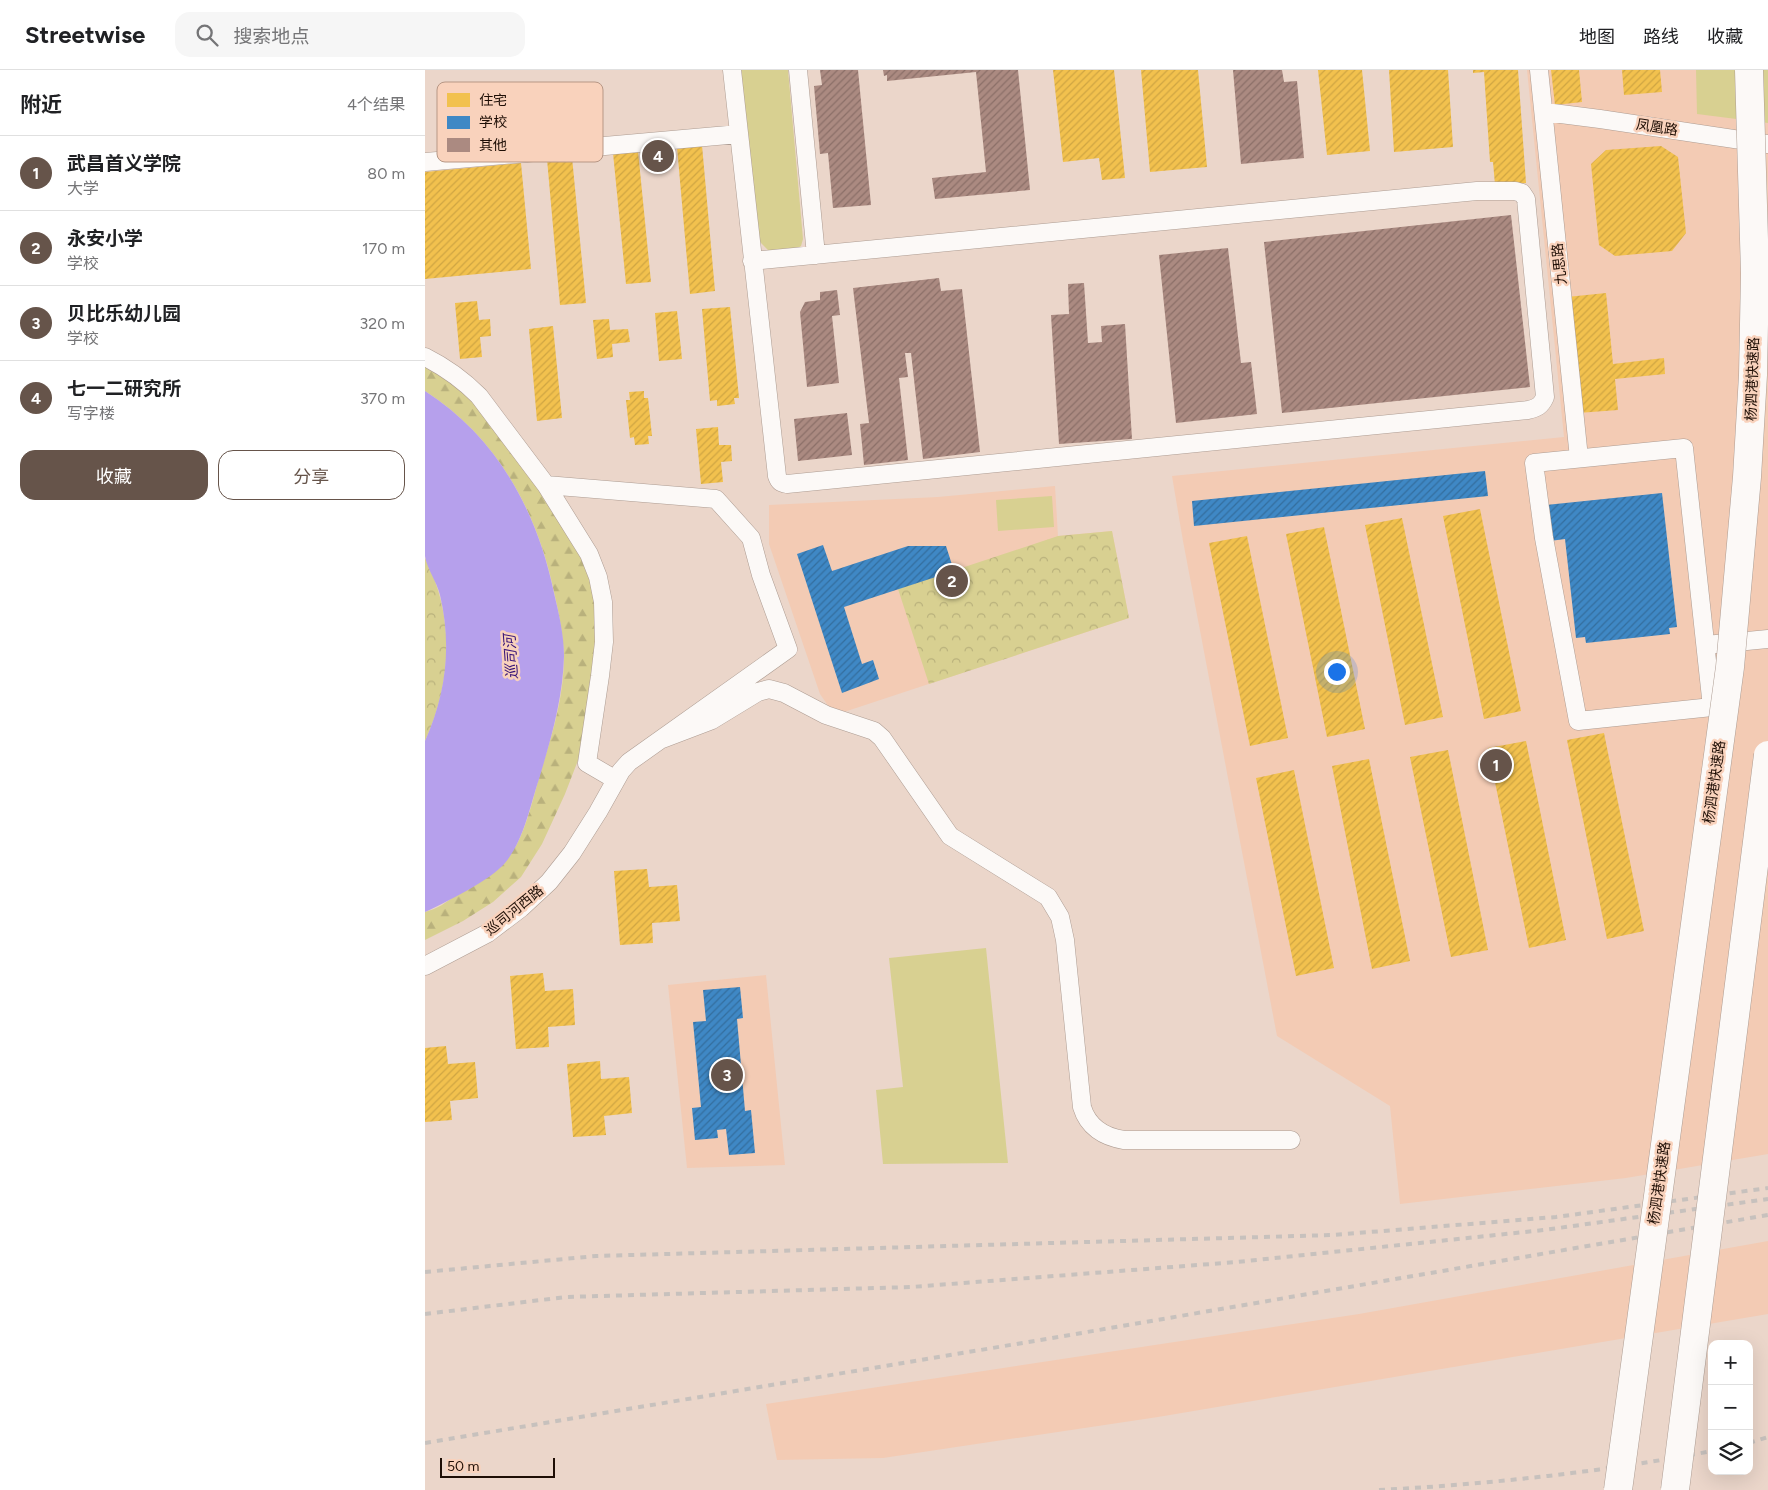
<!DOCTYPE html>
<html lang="zh">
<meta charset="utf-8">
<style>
body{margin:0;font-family:Figtree,"Noto Sans SC",sans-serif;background:#f6f6f6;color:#202124}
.controls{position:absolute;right:15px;bottom:15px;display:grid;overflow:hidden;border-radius:10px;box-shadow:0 5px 20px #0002}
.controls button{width:45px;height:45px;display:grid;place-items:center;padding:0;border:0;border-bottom:1px solid #e0e0e0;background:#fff;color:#202124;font:25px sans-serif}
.scale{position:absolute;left:15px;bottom:12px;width:115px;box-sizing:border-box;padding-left:5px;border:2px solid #1e0e05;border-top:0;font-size:14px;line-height:18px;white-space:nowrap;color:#1e0e05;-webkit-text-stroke:4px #f9d2bc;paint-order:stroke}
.you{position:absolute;left:911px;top:601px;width:18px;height:18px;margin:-12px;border:4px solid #fff;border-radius:50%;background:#1a73e8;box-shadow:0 0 0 8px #1a73e833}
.badge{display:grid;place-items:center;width:32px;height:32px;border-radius:50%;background:#66544a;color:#fff;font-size:16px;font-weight:700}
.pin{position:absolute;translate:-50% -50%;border:2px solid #fff;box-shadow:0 1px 5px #0006}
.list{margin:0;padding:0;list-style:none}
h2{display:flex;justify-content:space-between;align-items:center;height:65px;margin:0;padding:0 20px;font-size:21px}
h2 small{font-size:16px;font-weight:400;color:#757577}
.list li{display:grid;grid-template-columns:32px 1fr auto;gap:15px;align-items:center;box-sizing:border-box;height:75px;padding:0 20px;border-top:1px solid #e0e0e0}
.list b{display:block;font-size:19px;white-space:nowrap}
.list p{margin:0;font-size:16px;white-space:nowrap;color:#757577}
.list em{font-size:16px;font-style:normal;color:#757577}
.actions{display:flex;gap:10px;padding:15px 20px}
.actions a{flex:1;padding:11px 0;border:1px solid #66544a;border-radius:15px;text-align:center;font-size:18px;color:#66544a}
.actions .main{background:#66544a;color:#fff}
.icon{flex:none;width:28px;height:28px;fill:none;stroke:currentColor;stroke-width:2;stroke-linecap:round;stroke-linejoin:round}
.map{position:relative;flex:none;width:1343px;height:1420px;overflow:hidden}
header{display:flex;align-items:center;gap:30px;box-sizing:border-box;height:70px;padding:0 25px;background:#fff;border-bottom:1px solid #e0e0e0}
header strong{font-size:24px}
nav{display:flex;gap:28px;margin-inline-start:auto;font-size:18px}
.search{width:350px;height:45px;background:#f6f6f6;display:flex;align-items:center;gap:12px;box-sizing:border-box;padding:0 18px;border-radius:15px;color:#757577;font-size:19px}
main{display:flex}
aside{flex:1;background:#fff}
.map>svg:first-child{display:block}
.built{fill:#f3cbb4}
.grass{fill:#d8d091}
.forest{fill:url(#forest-firs)}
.park{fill:url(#park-crowns)}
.water{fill:#b6a0ec}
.homes{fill:url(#homes-hatch)}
.schools{fill:url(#schools-hatch)}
.building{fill:url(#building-hatch)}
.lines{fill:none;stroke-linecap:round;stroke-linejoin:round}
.minor-casing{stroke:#ad9c92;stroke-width:19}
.minor{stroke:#fcf9f7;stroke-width:18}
.rail{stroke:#c7c1bd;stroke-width:4;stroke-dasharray:6 6;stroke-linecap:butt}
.trunk-bridge-casing{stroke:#ad9c92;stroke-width:29;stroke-linecap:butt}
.trunk-bridge{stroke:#fcf9f7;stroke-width:28}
.labels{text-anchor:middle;stroke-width:5;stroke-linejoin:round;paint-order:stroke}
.street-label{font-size:14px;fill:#1e0e05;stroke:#f9d2bc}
.water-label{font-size:15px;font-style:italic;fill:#381478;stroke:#f9d2bc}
.key{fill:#f9d2bc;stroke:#b79785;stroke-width:1}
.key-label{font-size:14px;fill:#1e0e05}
</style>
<header>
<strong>Streetwise</strong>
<div class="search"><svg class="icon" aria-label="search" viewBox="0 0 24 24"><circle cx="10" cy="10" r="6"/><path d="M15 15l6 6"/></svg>搜索地点</div>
<nav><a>地图</a><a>路线</a><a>收藏</a></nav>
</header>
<main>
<aside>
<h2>附近<small>4个结果</small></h2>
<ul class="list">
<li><span class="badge">1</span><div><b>武昌首义学院</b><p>大学</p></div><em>80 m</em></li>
<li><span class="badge">2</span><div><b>永安小学</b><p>学校</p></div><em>170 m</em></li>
<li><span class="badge">3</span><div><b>贝比乐幼儿园</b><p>学校</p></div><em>320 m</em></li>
<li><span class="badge">4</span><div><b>七一二研究所</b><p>写字楼</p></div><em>370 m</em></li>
</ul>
<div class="actions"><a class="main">收藏</a><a>分享</a></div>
</aside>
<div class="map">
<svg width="1343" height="1420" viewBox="0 0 1343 1420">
<defs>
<pattern id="forest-firs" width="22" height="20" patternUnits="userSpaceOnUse" patternTransform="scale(1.25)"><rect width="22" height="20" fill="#d8d091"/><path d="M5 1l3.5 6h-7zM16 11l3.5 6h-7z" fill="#b9b17c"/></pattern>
<pattern id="park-crowns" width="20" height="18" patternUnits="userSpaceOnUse" patternTransform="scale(1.25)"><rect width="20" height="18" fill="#d8d091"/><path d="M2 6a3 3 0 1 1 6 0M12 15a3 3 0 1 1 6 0" fill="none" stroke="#b9b17c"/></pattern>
<pattern id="homes-hatch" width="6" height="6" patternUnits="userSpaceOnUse" patternTransform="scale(1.25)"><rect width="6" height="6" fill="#f2c14e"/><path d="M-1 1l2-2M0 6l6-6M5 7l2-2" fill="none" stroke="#cfa543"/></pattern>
<pattern id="schools-hatch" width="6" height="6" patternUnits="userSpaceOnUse" patternTransform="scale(1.25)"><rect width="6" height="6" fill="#3f88c5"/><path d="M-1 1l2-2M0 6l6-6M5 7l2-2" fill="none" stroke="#346e9e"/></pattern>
<pattern id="building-hatch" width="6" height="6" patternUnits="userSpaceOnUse" patternTransform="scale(1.25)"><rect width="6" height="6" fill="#ab8a81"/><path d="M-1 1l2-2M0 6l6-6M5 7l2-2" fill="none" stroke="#8b6f68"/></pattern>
</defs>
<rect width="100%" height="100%" fill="#ebd6ca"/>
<path class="built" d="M1102 0H1343V1084L1201 1108 975 1134 965 1036 852 966 758 471 747 406 1139 367Z
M630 416 633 466 687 461 704 548 419 642 406 640 395 624 344 474V435L513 427Z
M341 905 360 1095 262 1098 243 915Z
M1343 1171V1244L733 1347 458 1388 352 1390 341 1334 934 1244Z"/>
<path class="grass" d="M316 0H363L378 169 376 176 370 180 344 181 336 173 333 167Z
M1271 0H1343V53L1272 44Z
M627 426 629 457 573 461 571 430Z
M561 878 583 1093 458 1094 451 1020 478 1017 464 888Z"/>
<path class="forest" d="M0 294 37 318 91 384 161 490 170 532 171 568 157 680 140 724 117 774 96 807 68 832 38 851 0 870V842C6 840 12 838 17 835 26 830 88 781 91 776 103 753 109 725 116 700 128 663 139 625 139 586 138 564 134 543 129 522 112 441 72 367 0 321Z"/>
<path class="park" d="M687 461 704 548 504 614 473 519 633 466Z
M0 488C30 546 27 612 0 671Z"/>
<path class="water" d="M0 321C72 367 112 441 129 523 134 544 139 565 139 586 138 628 126 669 114 709 105 736 99 770 80 793 67 809 20 833 0 842V671C21 624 27 576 15 525 12 512 2 499 0 486 0 470 0 452 0 436 0 398 0 360 0 321Z"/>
<path class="homes" d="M628 0H689L700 108 677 110 674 88 638 92Z
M716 0H773L782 97 725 102Z
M893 0H937L945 81 902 85Z
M964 0H1023L1028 77 969 82Z
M1048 0H1093L1101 113 1070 115 1068 92H1065L1059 2 1048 3Z
M1126 0H1154L1157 32 1130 35Z
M1197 0H1235L1237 22 1199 25Z
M277 75 290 221 265 224 252 77Z
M1236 76 1253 87 1261 163 1247 181 1190 186 1174 175 1166 94 1181 80Z
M213 81 226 212 201 214 188 83Z
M147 87 161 233 135 235 122 89Z
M96 93 106 199 0 209V102Z
M1181 223 1188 294 1239 288 1240 304 1190 309 1193 340 1153 343 1142 227Z
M52 231 54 250 65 249 66 266 55 267 57 287 35 289 30 233Z
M305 237 314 328H309L310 334 292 336V330L285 331 277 239Z
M252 241 257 289 234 291 230 243Z
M184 249 185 260 203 259 205 272 187 274 188 287 172 289 168 250Z
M128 256 137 348 112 351 104 259Z
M219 321V328H223L227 366H223L224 374 210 375 209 367 205 368 201 330H205L204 322Z
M293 357 294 375H306L307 391 296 392 298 412 276 414 271 359Z
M1055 439 1096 641 1059 649 1018 446Z
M977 448 1018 647 980 655 940 455Z
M899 457 940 659 902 667 861 464Z
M822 466 863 668 825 676 784 473Z
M1179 663 1219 861 1182 869 1142 670Z
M1101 671 1141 870 1104 878 1063 678Z
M1023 680 1063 880 1026 887 985 687Z
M944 689 985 891 947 899 907 696Z
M869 700 909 898 871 906 831 708Z
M222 799 224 817 252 815 255 851 227 853 228 873 195 875 189 801Z
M118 903 120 921 148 919 150 955 123 957 124 977 91 979 85 906Z
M21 976 23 994 50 992 53 1028 25 1031 27 1050 0 1052V978Z
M175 991 176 1009 204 1007 207 1043 179 1046 181 1065 148 1067 142 994Z"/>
<path class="schools" d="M1060 401 1063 426 769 456 767 431Z
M1237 423 1252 557 1244 558 1245 564 1161 573 1160 567 1151 568 1140 469 1125 471 1121 435Z
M398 475 407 501 483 476H521L529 501 419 537 437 594 448 590 454 609 417 623 372 484Z
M315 917 318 948 312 949 320 1041 326 1040 330 1083 304 1085 301 1059 292 1060 293 1068 270 1070 267 1038 276 1037 268 952 281 951 278 920Z"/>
<path class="building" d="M395 0H433L446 135 408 138 403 83 395 84 389 16 397 15Z
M458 0H593L605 120 510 129 507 108 561 102 551 2 462 11V5L459 6Z
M808 0H857L859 12 872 11 879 88 816 94Z
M1086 145 1105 317 857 343 839 172Z
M803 178 816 293 826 292 832 344 751 353 734 185Z
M514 208 516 221 537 219 555 382 498 389 486 283H480L483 307 474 308 483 390 439 395 435 354 444 353 428 218Z
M659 213 663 273 677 272 676 256 700 254 707 369 634 374 626 245 644 244 643 214Z
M412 220 415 245 407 246 414 313 382 317 375 242 380 232 395 230V222Z
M422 343 427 385 373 391 369 349Z"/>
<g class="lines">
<defs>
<path id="minor" d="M307 0 352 406C354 412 356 413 362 414L1103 340C1112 338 1116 336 1120 327L1101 129 1097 123 1090 121H1052L327 191
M373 0 391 185
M1114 0 1154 388
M1120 42 1175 49 1343 74
M0 92 314 64
M0 287C20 297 38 310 54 326L121 415 164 484 173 507 178 532 179 572 175 606 162 693 191 710
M1259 378 1287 637 1153 651 1119 468 1109 393Z
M1281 575 1343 569
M237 669 287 650 333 622 344 619 359 623 401 645 449 661 457 668 525 766 623 827 635 847 640 870 657 1037C663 1057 679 1067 699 1070H866
M0 896 63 863 96 838 124 812 147 783 173 742 196 701 204 692 363 579 336 505 326 468 291 429 121 415"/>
</defs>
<use href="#minor" class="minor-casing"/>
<use href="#minor" class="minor"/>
<path class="rail" d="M0 1202 171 1186 908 1165 1131 1147 1343 1118
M0 1244 141 1227 486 1217 812 1192 1119 1160 1343 1129
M0 1373 633 1267 1343 1145
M1324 1373 1343 1367
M954 1420C1066 1414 1177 1402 1287 1381"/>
<defs>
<path id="trunk-bridge" d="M1193 1420 1305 597 1322 407 1328 305 1330 203 1324 0
M1250 1420 1343 685"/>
</defs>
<use href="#trunk-bridge" class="trunk-bridge-casing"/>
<use href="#trunk-bridge" class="trunk-bridge"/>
</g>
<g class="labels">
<g class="street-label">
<text transform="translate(1232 57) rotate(9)" y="5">凤凰路</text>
<text transform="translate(1134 194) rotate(-96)" y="5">九思路</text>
<text transform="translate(1327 309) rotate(-88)" y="5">杨泗港快速路</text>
<text transform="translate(1289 712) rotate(-82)" y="5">杨泗港快速路</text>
<text transform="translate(89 840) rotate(-39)" y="5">巡司河西路</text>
<text transform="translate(1234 1113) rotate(-82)" y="5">杨泗港快速路</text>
</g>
<g class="water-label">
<text transform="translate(86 587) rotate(-94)" y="5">巡司河</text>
</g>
</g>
<rect x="12" y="12" width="166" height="80" rx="8" class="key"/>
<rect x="22" y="23" width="23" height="14" fill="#f2c14e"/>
<rect x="22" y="46" width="23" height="13" fill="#3f88c5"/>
<rect x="22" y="68" width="23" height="14" fill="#ab8a81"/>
<g class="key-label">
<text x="54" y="35">住宅</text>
<text x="54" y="57">学校</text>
<text x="54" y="80">其他</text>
</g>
</svg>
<div class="controls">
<button>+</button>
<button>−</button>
<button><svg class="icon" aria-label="layers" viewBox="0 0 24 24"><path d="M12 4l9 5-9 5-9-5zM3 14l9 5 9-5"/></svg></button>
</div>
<div class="scale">50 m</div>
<div class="you"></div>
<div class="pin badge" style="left:1071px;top:695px">1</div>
<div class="pin badge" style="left:527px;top:511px">2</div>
<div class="pin badge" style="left:302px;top:1005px">3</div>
<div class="pin badge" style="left:233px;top:86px">4</div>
</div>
</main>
